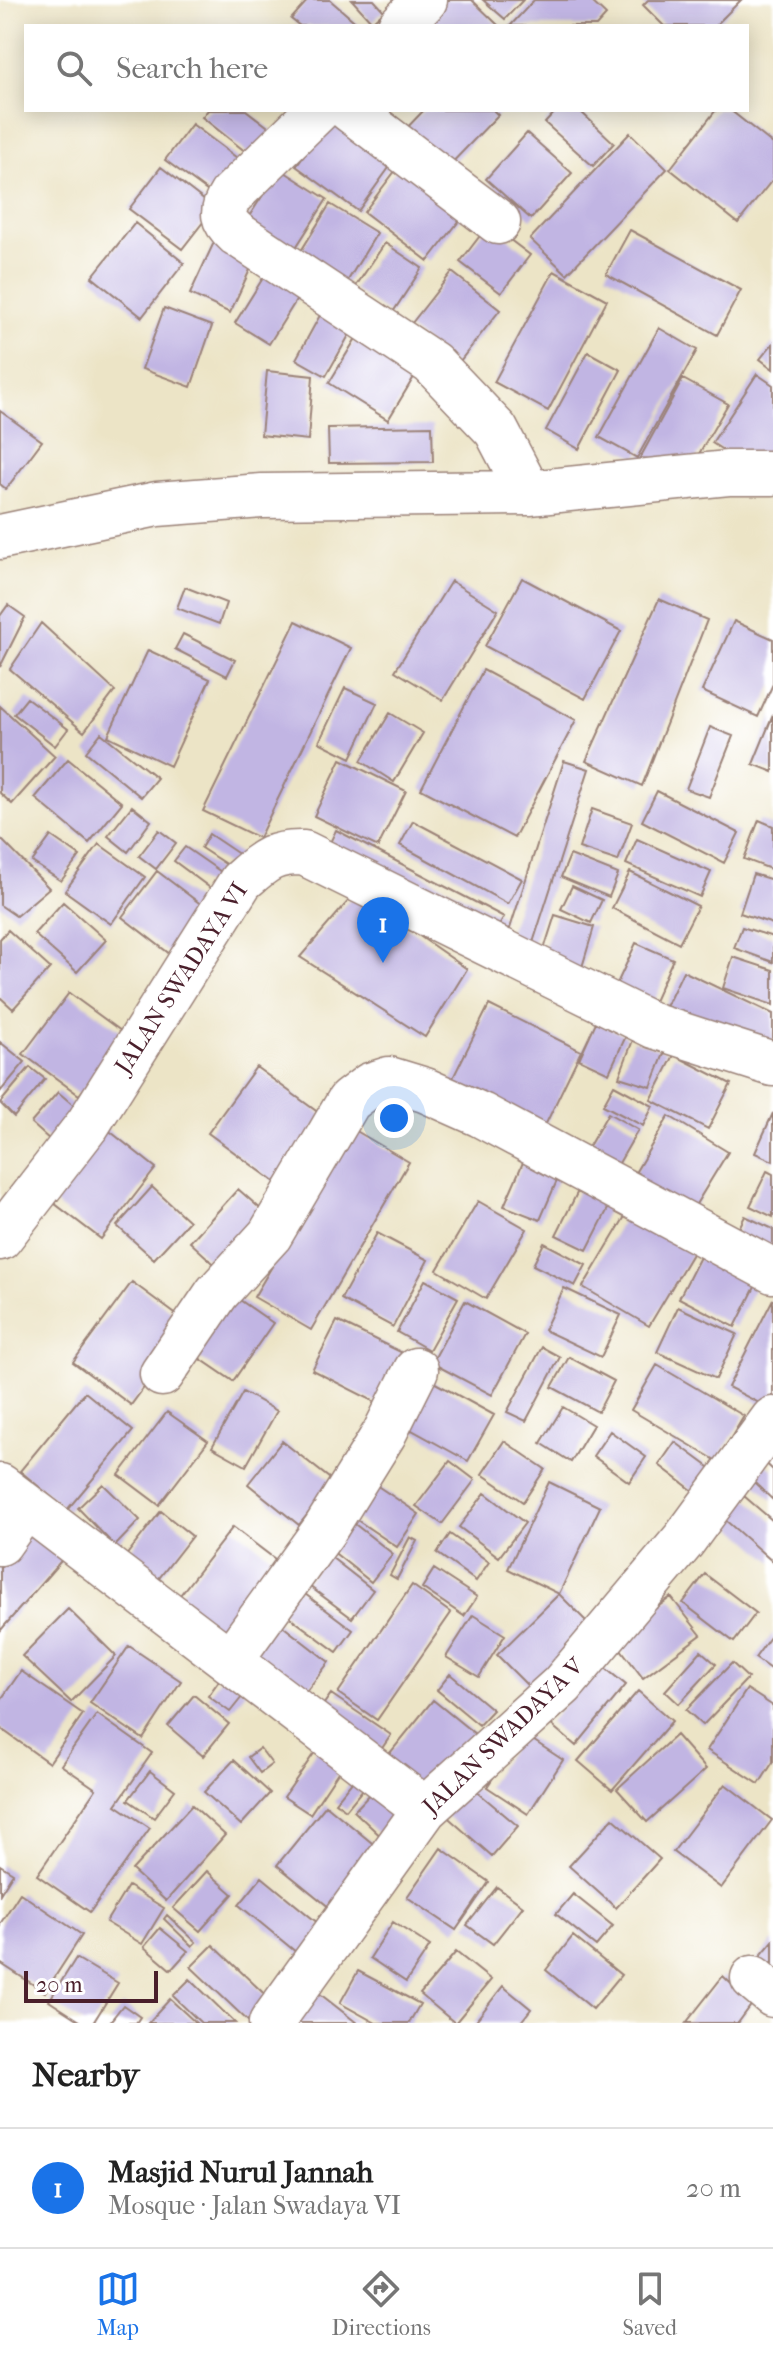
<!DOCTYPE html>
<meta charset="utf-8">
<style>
body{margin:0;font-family:"IM FELL French Canon",serif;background:#f6f6f6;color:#222}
.scale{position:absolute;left:24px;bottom:20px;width:134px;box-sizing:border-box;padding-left:8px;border:4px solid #4a1f2b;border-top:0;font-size:22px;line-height:28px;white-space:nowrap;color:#4a1f2b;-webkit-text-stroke:6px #fff;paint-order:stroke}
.you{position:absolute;left:394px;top:1118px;width:28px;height:28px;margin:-20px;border:6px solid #fff;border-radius:50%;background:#1a73e8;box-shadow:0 0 0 12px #1a73e833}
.badge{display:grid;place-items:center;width:52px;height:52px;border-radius:50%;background:#1a73e8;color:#fff;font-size:26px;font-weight:700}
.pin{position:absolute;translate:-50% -66px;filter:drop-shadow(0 2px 4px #0008)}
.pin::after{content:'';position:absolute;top:42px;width:28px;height:24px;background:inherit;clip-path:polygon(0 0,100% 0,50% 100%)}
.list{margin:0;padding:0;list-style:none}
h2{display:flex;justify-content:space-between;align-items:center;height:104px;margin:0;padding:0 32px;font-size:34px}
h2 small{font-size:26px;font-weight:400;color:#767676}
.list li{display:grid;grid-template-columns:52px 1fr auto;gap:24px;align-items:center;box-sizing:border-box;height:120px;padding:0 32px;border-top:2px solid #e0e0e0}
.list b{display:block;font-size:30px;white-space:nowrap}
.list p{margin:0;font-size:26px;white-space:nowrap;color:#767676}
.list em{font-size:26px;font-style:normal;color:#767676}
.icon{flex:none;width:44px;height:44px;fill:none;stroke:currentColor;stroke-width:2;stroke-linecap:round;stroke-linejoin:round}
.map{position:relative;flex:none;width:773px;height:2023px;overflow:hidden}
.search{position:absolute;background:#fff;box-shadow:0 4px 20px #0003;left:24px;right:24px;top:24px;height:88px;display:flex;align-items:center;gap:20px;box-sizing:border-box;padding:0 28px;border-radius:0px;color:#767676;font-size:30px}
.sheet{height:224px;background:#fff}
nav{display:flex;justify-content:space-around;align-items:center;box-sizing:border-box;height:112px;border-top:2px solid #e0e0e0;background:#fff;font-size:22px;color:#767676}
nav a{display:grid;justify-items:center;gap:4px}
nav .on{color:#1a73e8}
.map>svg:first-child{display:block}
.building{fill:#c1b5e3}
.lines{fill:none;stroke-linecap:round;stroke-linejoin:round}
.minor-casing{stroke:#9b8278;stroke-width:47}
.minor{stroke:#fff;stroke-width:44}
.labels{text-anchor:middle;stroke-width:7;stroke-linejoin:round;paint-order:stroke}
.street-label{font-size:24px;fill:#4a1f2b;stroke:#fff}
</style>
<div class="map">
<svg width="773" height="2023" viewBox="0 0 773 2023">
<rect width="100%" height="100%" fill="#fff"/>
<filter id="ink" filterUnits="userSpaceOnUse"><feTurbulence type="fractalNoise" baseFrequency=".0125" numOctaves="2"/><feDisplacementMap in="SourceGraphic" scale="16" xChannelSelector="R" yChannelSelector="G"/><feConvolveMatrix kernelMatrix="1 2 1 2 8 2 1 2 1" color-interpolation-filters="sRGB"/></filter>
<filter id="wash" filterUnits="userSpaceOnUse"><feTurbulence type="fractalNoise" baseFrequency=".006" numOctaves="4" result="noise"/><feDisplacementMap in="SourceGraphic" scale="32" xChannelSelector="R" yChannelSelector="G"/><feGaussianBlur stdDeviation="1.8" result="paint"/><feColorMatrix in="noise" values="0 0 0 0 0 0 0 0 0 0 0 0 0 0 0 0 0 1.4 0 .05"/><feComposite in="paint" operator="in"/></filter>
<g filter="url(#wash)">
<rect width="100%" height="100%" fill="#ece4c6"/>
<g id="blocks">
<path class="building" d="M308 0H330L360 26H300L291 19Z
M352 0H374L384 11 372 22Z
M437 0H472L499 26H421Z
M483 0H523L505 19Z
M534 0H590L606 15 596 26H510Z
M648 0H741L715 26H664L643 5Z
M208 110H246L272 130 251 156 202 117Z
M424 110H493L498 115 443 172 402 133Z
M557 110H579L614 143 593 166 545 123Z
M716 110H730L773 144V179L738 223 670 169Z
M334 113 396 158 358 211 296 166Z
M192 124 245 164 218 199 165 160Z
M527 133 572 173 531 219 486 179Z
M630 133 667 169 567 274 530 239Z
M399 166 463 216 428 261 364 212Z
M161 167 214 208 182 249 129 209Z
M280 169 327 199 293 252 246 221Z
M330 204 377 233 345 285 298 256Z
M135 223 184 263 142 317 92 277Z
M489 224 530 255 501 293 460 262Z
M630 230 741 290 717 335 606 274Z
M215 240 255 259 230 313 190 294Z
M385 243 422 268 391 315 354 289Z
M268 270 302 291 269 344 235 323Z
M554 271 607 300 548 411 494 382Z
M452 272 500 310 456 366 408 328Z
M325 306 356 323 326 376 296 359Z
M164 308 212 326 191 387 142 369Z
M364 325 423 362 388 420 329 383Z
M659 328 697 350 637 458 599 437Z
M773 343V369L760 359Z
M588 352 621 370 579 449 546 430Z
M267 371 313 376 308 440 261 435Z
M757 374 773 385V458L732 456 712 443Z
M683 379 728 404 693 464 640 458Z
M0 411 42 441 6 489 0 484Z
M432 426 433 462 329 463 328 428Z
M522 578 621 631 585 699 485 646Z
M451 581 498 610 443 700 395 671Z
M185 587 226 603 219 624 177 608Z
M659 599 707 620 642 786 586 761Z
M8 605 25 617 0 667V616Z
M296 621 351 648 259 838 203 811Z
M734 621 773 639V684L758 717 702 691Z
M41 623 115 691 84 732 10 669Z
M183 634 235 660 227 676 175 649Z
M148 650 210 679 170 766 108 736Z
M483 670 576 720 514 838 421 789Z
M345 688 377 703 351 758 319 742Z
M27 698 68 729 55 746 14 714Z
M0 706 55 756 12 804 0 793Z
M390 713 423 733 394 782 361 761Z
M773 715V772L753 764Z
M710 727 733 736 709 797 686 789Z
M101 733 157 778 141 797 86 752Z
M68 759 122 803 89 843 35 798Z
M341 759 406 791 378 847 314 816Z
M564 761 589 769 530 952 505 944Z
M657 791 739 833 724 863 642 821Z
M132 806 151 821 128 852 108 836Z
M592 809 632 823 618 861 579 848Z
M759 820 773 826V870L744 859Z
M413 821 522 879 508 904 400 845Z
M159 830 176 843 156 869 139 856Z
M336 830 504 917 492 939 325 853Z
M209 834 252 863 244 876 201 848Z
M51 836 80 856 61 881 32 862Z
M0 838 49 888 16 916 0 905Z
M637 839 711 872 700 897 626 864Z
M99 844 145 877 111 924 65 891Z
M185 847 224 874 213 890 174 861Z
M570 855 618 874 609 897 561 877Z
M157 871 215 915 179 961 122 917Z
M630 872 698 906 679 943 612 908Z
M753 874 773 880V924L740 913Z
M572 886 602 900 591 923 561 909Z
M356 892 467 969 425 1037 300 957Z
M63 902 106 940 77 972 34 934Z
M555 915 594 927 580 974 540 962Z
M742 927 773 937V962L734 948Z
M8 930 50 968 13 1009 0 997V939Z
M636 943 673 959 651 1008 614 990Z
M733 957 773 970V1005L723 988Z
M683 971 773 1014V1038L763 1059 664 1011Z
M69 993 125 1034 79 1095 23 1054Z
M489 1005 581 1051 542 1132 449 1086Z
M596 1022 626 1036 609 1073 579 1059Z
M633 1040 665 1051 651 1087 619 1077Z
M0 1042 25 1062 0 1092Z
M674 1055 731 1084 708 1129 651 1100Z
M30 1067 45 1079 14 1117 0 1103Z
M256 1067 323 1116 275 1182 208 1133Z
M614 1085 653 1106 643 1126 603 1105Z
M58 1092 78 1109 50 1140 31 1123Z
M608 1113 638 1130 611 1177 581 1160Z
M773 1113V1161L755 1153Z
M669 1116 728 1152 690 1214 632 1178Z
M102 1125 156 1168 101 1239 46 1197Z
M353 1129 409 1162 311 1330 254 1297Z
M524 1160 559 1176 540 1220 504 1206Z
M767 1171 773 1174V1217L750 1206Z
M581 1185 612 1201 587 1250 556 1235Z
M152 1187 189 1221 154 1259 117 1226Z
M238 1189 273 1220 224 1273 190 1242Z
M478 1201 527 1229 486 1299 437 1270Z
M630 1208 696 1247 649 1326 583 1287Z
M745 1216 773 1229V1256L734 1238Z
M377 1233 428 1260 393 1327 341 1299Z
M544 1243 586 1265 575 1286 533 1265Z
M704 1249 760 1277 735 1327 679 1298Z
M425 1280 458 1298 429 1350 397 1332Z
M132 1282 190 1325 131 1405 73 1362Z
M564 1288 621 1315 601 1357 544 1330Z
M227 1291 273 1323 233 1381 186 1349Z
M773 1299V1410L728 1387Z
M465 1301 525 1334 492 1395 432 1363Z
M678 1307 737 1334 716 1379 657 1352Z
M337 1321 415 1359 389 1409 312 1370Z
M542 1347 560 1357 526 1421 507 1412Z
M569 1357 614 1381 598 1412 552 1387Z
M657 1365 744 1416 717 1461 631 1410Z
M428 1379 494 1415 468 1461 403 1425Z
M85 1392 133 1431 67 1510 20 1471Z
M243 1392 277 1411 246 1466 212 1447Z
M563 1407 593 1425 571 1462 541 1443Z
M167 1412 208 1441 159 1505 119 1475Z
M610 1431 646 1457 629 1482 593 1456Z
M282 1441 334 1482 299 1525 248 1484Z
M504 1441 545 1469 523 1502 482 1474Z
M675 1442 713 1470 696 1493 659 1465Z
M757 1455 773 1470V1500L742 1471Z
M450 1461 475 1480 442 1524 416 1506Z
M549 1482 600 1507 559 1594 508 1569Z
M103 1484 140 1520 115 1546 78 1508Z
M376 1485 419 1514 397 1547 354 1518Z
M485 1493 525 1523 499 1557 459 1527Z
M744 1496 773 1521V1562L724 1519Z
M161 1511 192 1536 156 1582 125 1557Z
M347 1518 393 1554 371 1582 326 1546Z
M35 1527 67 1554 0 1631V1567Z
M233 1527 288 1569 233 1641 177 1599Z
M450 1534 489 1562 476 1581 437 1553Z
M410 1537 417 1541 397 1579 390 1575Z
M327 1554 373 1590 352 1618 305 1583Z
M434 1569 477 1597 464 1616 422 1588Z
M705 1574 756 1613 734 1642 683 1603Z
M412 1585 451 1613 377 1720 338 1693Z
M297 1588 353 1630 337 1652 280 1610Z
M559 1594 600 1635 539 1697 497 1655Z
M671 1597 701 1635 643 1678 614 1640Z
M68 1609 116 1656 71 1702 22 1656Z
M473 1615 505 1635 479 1677 446 1657Z
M271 1617 329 1662 301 1698 242 1653Z
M773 1633V1671L755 1658Z
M129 1646 181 1681 143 1739 90 1703Z
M701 1651 716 1664 679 1704 665 1691Z
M599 1663 626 1685 576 1746 549 1723Z
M732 1663 748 1678 703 1725 686 1710Z
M21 1671 83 1714 49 1763 0 1728V1701Z
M450 1674 493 1710 479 1725 437 1690Z
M223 1675 246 1692 230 1712 208 1696Z
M747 1689 773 1706V1762L759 1784 707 1750Z
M638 1691 672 1721 612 1790 578 1761Z
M331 1694 391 1735 374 1760 314 1718Z
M194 1695 229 1724 203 1756 168 1726Z
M433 1700 481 1739 424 1808 377 1769Z
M97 1714 152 1753 116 1805 150 1828 90 1912 37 1875 96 1789 61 1765Z
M522 1733 563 1760 528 1814 487 1787Z
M676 1735 706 1769 647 1822 617 1789Z
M260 1748 272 1764 260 1773 248 1757Z
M317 1749 342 1766 310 1814 284 1797Z
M234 1760 270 1793 241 1825 204 1792Z
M150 1771 175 1790 154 1818 128 1800Z
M357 1775 368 1783 346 1810 335 1802Z
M468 1784 518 1826 492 1856 443 1813Z
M725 1784 772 1820 721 1888 673 1852Z
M376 1788 410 1820 388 1843 354 1811Z
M192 1805 225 1835 166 1901 132 1870Z
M326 1805 384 1853 335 1912 277 1865Z
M613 1818 660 1859 616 1908 569 1866Z
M441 1848 489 1882 456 1930 407 1897Z
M0 1865 13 1873 0 1894Z
M207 1871 233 1894 200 1931 173 1908Z
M262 1877 325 1929 302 1957 239 1905Z
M128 1886 164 1908 142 1944 106 1922Z
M497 1887 523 1906 493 1944 467 1925Z
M20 1893 82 1935 45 1992 0 1963V1924Z
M573 1894 613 1926 596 1946 556 1914Z
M167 1915 196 1942 192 1946 164 1919Z
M393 1922 430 1946 406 1982 370 1958Z
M160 1928 188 1951 171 1970 144 1947Z
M573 1936 621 1975 593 2009 546 1970Z
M773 1941V1974L757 1960Z
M213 1945 277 2006 250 2023 191 1967Z
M456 1952 491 1980 455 2023 420 1994Z
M76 1958 118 1983 93 2023H83L49 2001Z
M358 1971 420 2004 409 2023H376L340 2003Z
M723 1976 752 2004 738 2023H686Z
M190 1979 235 2023H201L173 1996Z
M503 1986 531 2009 520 2023H474Z
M315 1990 357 2023H290Z
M170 1999 196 2023H148Z
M123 2005 140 2017 136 2023H109Z"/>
</g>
</g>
<g filter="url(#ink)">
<use href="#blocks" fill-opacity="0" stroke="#9b8278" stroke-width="2"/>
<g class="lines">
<defs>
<path id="minor" d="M400 26 425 0
M318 110 231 195C220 212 222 221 237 234L432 363 496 430 529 493
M350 110 498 222
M0 537 157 504 262 496 529 493 728 473H773
M0 1238 88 1124 241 881C264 861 272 852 304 853L654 1026 773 1064
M162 1374 217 1293 270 1235 349 1101 370 1085 389 1079 425 1090 481 1115 773 1271
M0 1486 425 1809
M0 1543 26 1506
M230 1661 325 1529 384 1434 416 1370
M753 1978 773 1995
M271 2023 425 1809 562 1685 684 1540 773 1419"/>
</defs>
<use href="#minor" class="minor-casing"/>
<use href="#minor" class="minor"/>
</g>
</g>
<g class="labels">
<g class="street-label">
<text transform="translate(181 978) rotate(-57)" y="8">JALAN SWADAYA VI</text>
<text transform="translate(503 1736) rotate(-44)" y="8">JALAN SWADAYA V</text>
</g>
</g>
</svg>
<div class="scale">20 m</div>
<div class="you"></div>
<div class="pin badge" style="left:383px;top:963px">1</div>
<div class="search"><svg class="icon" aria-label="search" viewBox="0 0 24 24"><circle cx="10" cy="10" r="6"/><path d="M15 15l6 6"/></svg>Search here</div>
</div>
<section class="sheet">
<h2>Nearby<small></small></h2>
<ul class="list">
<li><span class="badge">1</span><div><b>Masjid Nurul Jannah</b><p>Mosque · Jalan Swadaya VI</p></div><em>20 m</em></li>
</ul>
</section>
<nav>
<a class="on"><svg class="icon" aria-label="map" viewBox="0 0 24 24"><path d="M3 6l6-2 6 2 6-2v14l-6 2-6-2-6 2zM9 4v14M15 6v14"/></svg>Map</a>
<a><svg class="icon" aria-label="directions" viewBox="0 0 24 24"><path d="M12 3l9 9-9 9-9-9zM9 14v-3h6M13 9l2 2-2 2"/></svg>Directions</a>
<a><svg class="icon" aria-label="saved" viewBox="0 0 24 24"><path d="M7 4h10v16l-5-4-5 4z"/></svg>Saved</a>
</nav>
